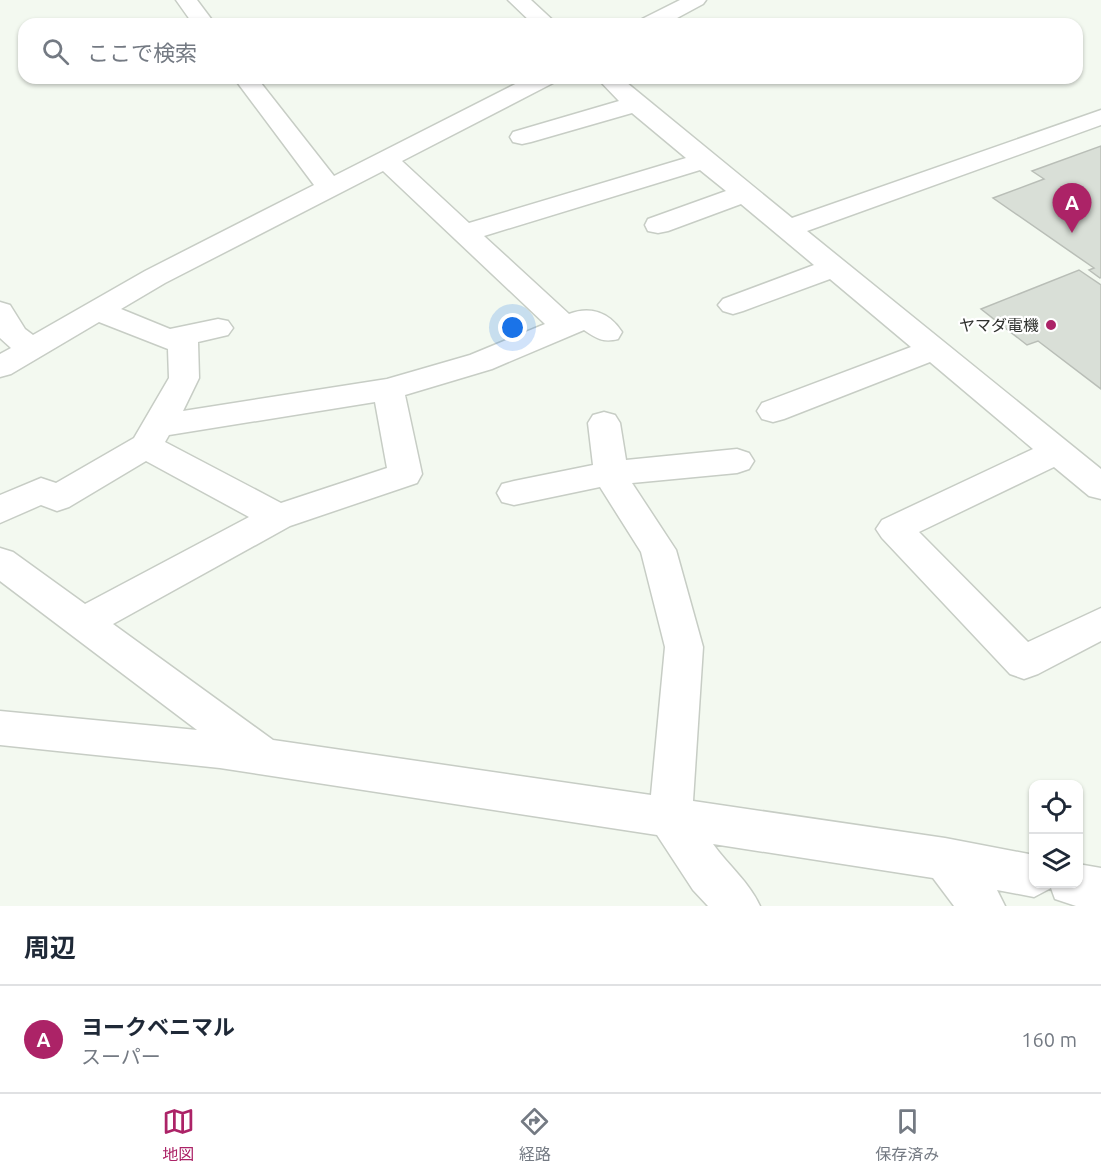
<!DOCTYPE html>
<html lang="ja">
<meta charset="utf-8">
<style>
body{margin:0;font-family:Ubuntu,"Noto Sans JP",sans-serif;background:#f2f2f3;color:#1f2937}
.controls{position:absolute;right:18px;bottom:18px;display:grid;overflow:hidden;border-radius:12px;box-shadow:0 2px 4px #0004}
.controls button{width:54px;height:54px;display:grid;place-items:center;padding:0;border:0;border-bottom:2px solid #e0e1e3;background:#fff;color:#1f2937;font:30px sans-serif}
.you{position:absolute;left:513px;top:328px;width:21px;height:21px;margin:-15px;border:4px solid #fff;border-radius:50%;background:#1a73e8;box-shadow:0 0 0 9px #1a73e833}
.badge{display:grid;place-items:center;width:39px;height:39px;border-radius:50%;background:#ac2367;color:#fff;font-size:20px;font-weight:700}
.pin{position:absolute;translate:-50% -50px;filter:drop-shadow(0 2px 3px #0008)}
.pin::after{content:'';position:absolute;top:32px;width:21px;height:18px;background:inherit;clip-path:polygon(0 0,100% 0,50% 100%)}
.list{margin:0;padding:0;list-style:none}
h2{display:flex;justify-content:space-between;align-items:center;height:78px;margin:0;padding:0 24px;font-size:26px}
h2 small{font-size:20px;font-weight:400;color:#747a83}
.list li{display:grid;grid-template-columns:39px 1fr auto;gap:18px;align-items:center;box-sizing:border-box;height:108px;padding:0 24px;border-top:2px solid #e0e1e3}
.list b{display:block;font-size:22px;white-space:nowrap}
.list p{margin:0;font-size:20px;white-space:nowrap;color:#747a83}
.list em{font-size:20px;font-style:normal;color:#747a83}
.icon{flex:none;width:33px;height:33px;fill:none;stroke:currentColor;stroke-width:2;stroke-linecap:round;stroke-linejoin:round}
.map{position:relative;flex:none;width:1101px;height:906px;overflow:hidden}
.search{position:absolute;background:#fff;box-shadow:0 2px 4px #0004;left:18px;right:18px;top:18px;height:66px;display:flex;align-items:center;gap:15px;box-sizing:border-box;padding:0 21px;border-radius:18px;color:#747a83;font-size:22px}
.sheet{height:186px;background:#fff}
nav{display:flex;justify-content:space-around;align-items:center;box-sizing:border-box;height:84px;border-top:2px solid #e0e1e3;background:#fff;font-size:16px;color:#747a83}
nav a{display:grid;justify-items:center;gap:3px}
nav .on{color:#ac2367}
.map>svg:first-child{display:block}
.building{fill:#d9dfd7;stroke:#b9beb7;stroke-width:1.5}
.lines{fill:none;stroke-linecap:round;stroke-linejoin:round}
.minor-casing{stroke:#c7cdc5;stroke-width:3}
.minor{fill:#fff;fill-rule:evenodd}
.poi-dot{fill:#ac2367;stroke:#fff;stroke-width:2}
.labels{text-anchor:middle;stroke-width:4.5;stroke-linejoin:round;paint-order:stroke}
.poi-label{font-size:16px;fill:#30322f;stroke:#fff;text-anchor:end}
</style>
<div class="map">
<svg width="1101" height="906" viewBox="0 0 1101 906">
<rect width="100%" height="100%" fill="#f3f9f0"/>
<path class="building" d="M1101 146V277L1100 278 1089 270 1094 268 993 198 1044 179 1032 171Z
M1079 270 1101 285V389L1038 341 1027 345 981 309Z"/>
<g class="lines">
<defs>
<path id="minor" d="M176 0H197L215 24H193Z
M508 0H531L557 24H533Z
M680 0H706L703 4 666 24H639L642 19Z
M234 78H257L334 176 527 78H556L553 83 402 161 469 223 686 158 632 113 531 142 522 144 513 142 510 137 513 132 619 101 597 78H621L792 218 1101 110V125L807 231 1101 469V499L1089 496 1054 467 919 532 1028 642 1101 608V641L1038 674 1024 679 1010 674 882 538 876 529 882 520 1033 449 930 362 784 419 773 422 762 419 757 411 762 403 911 347 830 279 743 311 733 314 723 311 718 305 723 299 814 265 741 204 668 231 658 233 648 231 645 225 648 219 726 191 700 170 484 236 569 314C590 306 609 312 622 332L618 339C603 343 596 338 584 330L492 369 405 395 422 474 417 483 290 526 113 624 273 740 651 795 665 647 641 552 600 487 514 505 502 502 497 493 502 484 514 481 593 465 588 423 593 415 604 412 615 415 620 423 626 460 737 449 749 453 754 461 749 469 737 473 632 483 676 550 703 647 693 801 945 838 1034 855V884H1078V864L1101 868V906H1076L1055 899 1051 888 1034 897 997 890 1005 906H954L933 878 713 844C728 865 749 882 760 906H708L693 890 657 835 220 768 0 745V711L197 730 0 581V548L13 552 85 604 249 517 146 461 69 507 57 511 41 505 0 523V495L41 478 56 483 134 438 169 378 168 349 99 322 11 374 0 377V354L11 348 0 338V302L10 305 25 329 33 335 145 271 314 185ZM383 171 545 324 470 355 387 379 183 411 199 378 198 342 228 335 233 328 228 321 218 319 170 329 121 309 165 283ZM375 402 387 468 281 503 165 442 169 435Z"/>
</defs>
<use href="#minor" class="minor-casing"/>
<use href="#minor" class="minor"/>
</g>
<circle class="poi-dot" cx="1051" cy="325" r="6"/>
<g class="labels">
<g class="poi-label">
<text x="1039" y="331">ヤマダ電機</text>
</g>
</g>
</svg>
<div class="controls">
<button><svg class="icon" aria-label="locate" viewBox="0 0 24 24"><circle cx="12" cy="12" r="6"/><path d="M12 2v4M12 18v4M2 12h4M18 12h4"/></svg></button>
<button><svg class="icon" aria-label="layers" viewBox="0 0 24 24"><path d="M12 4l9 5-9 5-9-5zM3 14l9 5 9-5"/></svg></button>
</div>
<div class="you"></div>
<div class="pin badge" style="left:1072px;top:233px">A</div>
<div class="search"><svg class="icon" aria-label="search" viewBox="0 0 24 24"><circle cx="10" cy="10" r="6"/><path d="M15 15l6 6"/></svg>ここで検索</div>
</div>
<section class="sheet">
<h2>周辺<small></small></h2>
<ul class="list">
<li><span class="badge">A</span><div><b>ヨークベニマル</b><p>スーパー</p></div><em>160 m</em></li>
</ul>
</section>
<nav>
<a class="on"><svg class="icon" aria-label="map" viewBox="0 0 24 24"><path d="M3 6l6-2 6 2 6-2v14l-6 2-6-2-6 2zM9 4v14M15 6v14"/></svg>地図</a>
<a><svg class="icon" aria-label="directions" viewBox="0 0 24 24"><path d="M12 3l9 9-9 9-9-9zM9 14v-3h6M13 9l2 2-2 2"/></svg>経路</a>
<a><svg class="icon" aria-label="saved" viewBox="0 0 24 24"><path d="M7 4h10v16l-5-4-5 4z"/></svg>保存済み</a>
</nav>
